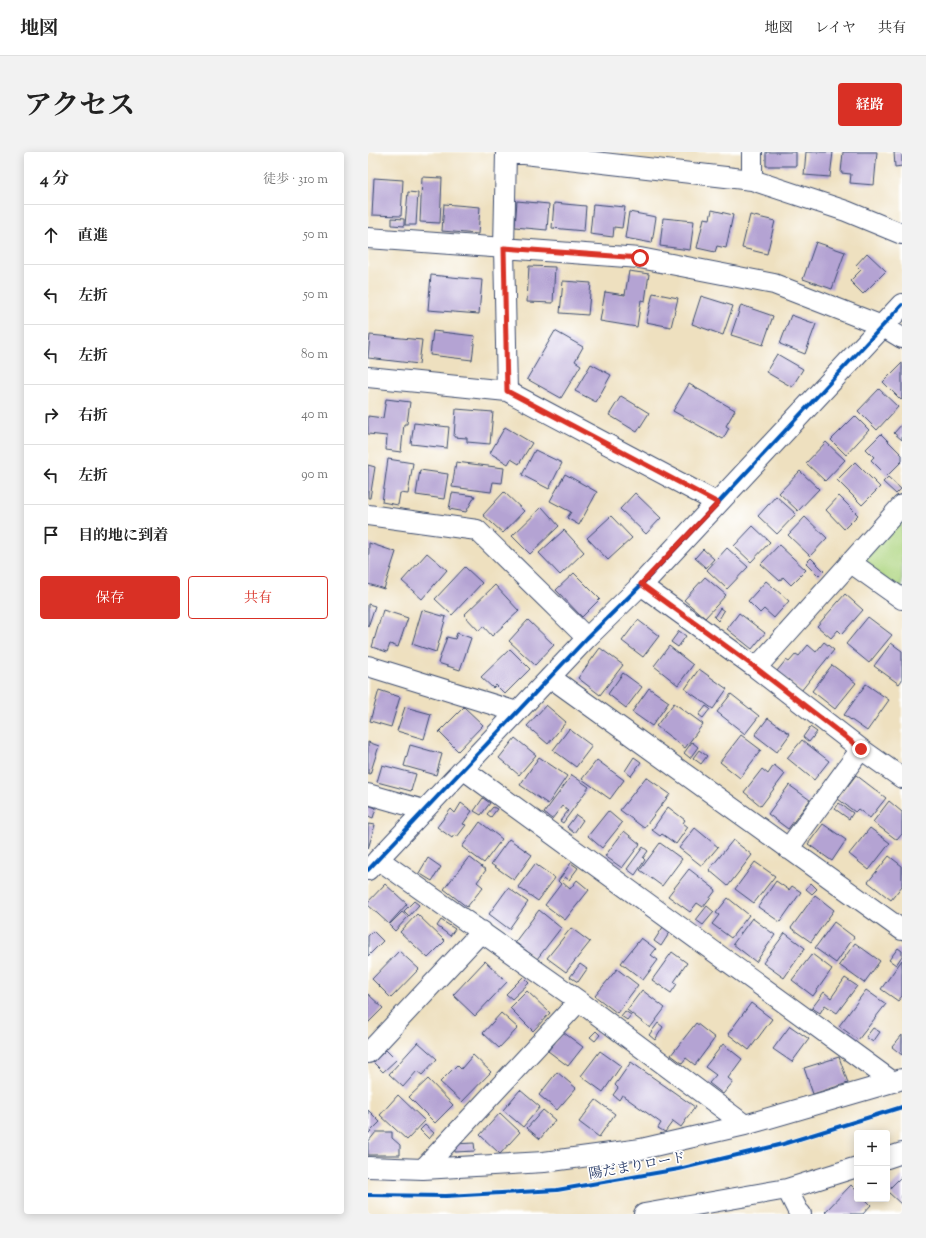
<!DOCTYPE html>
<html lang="ja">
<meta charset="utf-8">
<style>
body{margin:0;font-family:"Sorts Mill Goudy","Noto Serif JP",serif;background:#f2f2f2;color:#222}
.controls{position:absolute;right:12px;bottom:12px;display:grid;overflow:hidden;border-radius:4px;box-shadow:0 2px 10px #0003}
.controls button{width:36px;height:36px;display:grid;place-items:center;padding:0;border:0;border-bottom:1px solid #e0e0e0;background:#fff;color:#222;font:20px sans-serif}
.stop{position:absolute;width:12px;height:12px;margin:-9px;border:3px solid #d93025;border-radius:50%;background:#fff}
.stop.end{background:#d93025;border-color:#fff;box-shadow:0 1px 4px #0008}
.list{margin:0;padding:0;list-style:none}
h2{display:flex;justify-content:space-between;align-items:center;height:52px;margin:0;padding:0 16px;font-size:17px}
h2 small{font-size:13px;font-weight:400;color:#767676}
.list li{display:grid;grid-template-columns:26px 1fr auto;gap:12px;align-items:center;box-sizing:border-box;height:60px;padding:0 16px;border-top:1px solid #e0e0e0}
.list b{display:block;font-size:15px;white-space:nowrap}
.list em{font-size:13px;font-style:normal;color:#767676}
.actions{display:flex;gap:8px;padding:12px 16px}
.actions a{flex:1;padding:9px 0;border:1px solid #d93025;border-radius:4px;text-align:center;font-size:14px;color:#d93025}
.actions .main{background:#d93025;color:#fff}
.icon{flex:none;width:22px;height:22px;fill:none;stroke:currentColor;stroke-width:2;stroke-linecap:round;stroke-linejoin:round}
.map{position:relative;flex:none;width:534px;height:1062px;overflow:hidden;border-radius:4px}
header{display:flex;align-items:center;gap:24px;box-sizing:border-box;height:56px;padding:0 20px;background:#fff;border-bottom:1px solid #e0e0e0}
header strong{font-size:19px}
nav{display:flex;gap:22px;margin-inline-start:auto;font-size:14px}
.intro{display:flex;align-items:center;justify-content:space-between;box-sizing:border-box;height:96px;padding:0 24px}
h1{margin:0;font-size:28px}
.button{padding:10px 18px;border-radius:4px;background:#d93025;color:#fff;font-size:14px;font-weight:700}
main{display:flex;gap:24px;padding:0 24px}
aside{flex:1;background:#fff;border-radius:4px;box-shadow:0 2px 10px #0003}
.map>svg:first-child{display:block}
.green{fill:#add580;stroke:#64826f}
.building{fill:#b4a3d3}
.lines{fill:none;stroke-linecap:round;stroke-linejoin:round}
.minor-casing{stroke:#3b4a6d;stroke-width:22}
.tertiary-casing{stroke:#3b4a6d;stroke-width:24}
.minor{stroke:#fff;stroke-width:20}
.tertiary{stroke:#fff;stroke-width:22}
.cycleway-casing{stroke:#fff;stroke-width:6}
.cycleway{stroke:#0057b8;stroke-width:4}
.route{stroke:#d93025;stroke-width:5}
.labels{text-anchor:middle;stroke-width:3.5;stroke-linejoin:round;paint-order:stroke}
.street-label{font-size:14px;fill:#1b2f5e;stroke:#fff}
</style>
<header>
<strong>地図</strong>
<nav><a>地図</a><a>レイヤ</a><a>共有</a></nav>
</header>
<div class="intro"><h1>アクセス</h1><a class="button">経路</a></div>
<main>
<aside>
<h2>4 分<small>徒歩 · 310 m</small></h2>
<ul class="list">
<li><svg class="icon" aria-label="ahead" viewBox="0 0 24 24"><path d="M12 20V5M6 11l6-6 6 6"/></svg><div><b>直進</b></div><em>50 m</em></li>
<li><svg class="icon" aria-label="left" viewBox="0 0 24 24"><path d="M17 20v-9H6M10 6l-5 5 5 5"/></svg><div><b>左折</b></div><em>50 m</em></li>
<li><svg class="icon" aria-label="left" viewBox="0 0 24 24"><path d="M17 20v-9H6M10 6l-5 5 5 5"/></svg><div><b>左折</b></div><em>80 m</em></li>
<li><svg class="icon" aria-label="right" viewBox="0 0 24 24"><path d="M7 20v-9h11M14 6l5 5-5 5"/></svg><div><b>右折</b></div><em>40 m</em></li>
<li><svg class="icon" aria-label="left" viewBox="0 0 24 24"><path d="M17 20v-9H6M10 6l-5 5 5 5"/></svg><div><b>左折</b></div><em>90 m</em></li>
<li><svg class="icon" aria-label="arrive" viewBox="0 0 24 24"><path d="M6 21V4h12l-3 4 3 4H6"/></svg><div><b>目的地に到着</b></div></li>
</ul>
<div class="actions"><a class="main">保存</a><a>共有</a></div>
</aside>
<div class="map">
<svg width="534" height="1062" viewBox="0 0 534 1062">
<rect width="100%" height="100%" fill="#fff"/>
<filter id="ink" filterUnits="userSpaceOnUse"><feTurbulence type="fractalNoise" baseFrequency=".025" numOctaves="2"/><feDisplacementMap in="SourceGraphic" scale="8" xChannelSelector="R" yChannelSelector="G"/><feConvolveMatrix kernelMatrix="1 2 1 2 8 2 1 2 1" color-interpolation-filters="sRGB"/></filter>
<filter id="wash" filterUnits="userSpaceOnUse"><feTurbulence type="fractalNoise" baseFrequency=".012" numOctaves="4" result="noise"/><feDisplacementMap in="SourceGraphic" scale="16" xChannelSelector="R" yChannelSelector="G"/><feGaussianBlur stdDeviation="0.9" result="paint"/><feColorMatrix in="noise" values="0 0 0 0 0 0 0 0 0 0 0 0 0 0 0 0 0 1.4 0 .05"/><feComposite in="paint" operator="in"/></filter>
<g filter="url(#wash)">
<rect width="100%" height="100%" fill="#eee0bf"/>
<path class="green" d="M534 353V447L482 410Z"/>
<g id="blocks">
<path class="building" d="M398 0H428V14H398Z
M438 0H465L462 25 436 23Z
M475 0H509L506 33 482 31 483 22 473 21Z
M526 0H534V14L527 15Z
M54 25 74 26 72 71 52 70Z
M6 26 35 28 33 64 4 63Z
M40 40 50 41 48 73H37Z
M149 49 181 52 179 78 147 75Z
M186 51 218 54 216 79 184 76Z
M76 52 112 55 110 82 74 79Z
M225 52 257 55 254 76 246 75 245 85 222 82Z
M344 58 365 63 358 96 349 94 347 100 329 96 336 66 342 67Z
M261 60 288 65 284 91 257 86Z
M382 63 407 69 399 102 374 96Z
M24 66 36 67V74L24 73Z
M295 66 326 69 322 98 292 94Z
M448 90 477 100 464 137 435 127Z
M499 101 518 119 495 142 482 129 493 118 488 113Z
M161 114 187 115 185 151 159 150Z
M261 119 281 122 277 149 273 148 269 175 232 169 237 140 257 143Z
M63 123 114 128 111 162 60 158Z
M195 129 223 131 220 163 192 161Z
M285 141 310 146 303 175 278 170Z
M333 144 365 154 355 183 324 172Z
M373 153 405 164 395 193 363 183Z
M423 163 448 172 437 202 412 192Z
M65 179 107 184 104 208 62 203Z
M187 179 215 195 207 209 213 213 193 246 159 227Z
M2 183 54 188 51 212 0 206Z
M409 202 435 217 424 235 398 220Z
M534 211V247L533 248 515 230Z
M223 212 243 223 228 250 207 239Z
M321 232 367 258 358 274 361 276 355 287 305 259Z
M511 237 530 255 509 278 490 259Z
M253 244 281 261 269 280 241 263Z
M18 247 42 250 39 272H36L33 300 18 298 19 284 0 282V264L15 266Z
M88 257 125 260 122 292 99 290V286L86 285Z
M487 264 501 278 478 303 463 288Z
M46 271 81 275 79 296 43 292Z
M534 272V288L526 281Z
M137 275 164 291 151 312 143 307 140 312 122 301Z
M513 282 534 303V309L519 324 503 308 506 305 498 297Z
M458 290 477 308 457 329 438 311Z
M167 298 194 311 181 337 154 323Z
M20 307 45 311 40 342 32 341 30 353 14 350Z
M88 310 136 316 134 331 125 330 123 340 84 335Z
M487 310 512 335 494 353 469 328Z
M0 313 7 315 2 346H0Z
M52 318 80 322 76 347 48 343Z
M432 319 451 337 430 359 411 341Z
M197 322 229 340 211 373 199 366 203 360 182 349Z
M520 325 533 337 528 342 515 330Z
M136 340 156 359 135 381 115 363Z
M84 341 107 344 98 360 81 357Z
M267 341 293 366 278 382 252 357Z
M408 344 428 362 409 382 390 364Z
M471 344 490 363 476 377 458 358Z
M174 355 191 374 162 402 144 384Z
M243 364 264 386 240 408 219 386Z
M437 365 459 386 442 404 420 383Z
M385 374 402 390 383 410 366 394Z
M196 378 216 400 192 423 171 401Z
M1 391 28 400 16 437 0 432Z
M411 393 438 418 423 433 415 425 412 429 393 412Z
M359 396 380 415 359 437 339 418Z
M335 397 346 407 338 416 327 406Z
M59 401 79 418 54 447 34 429Z
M443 406 456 419 451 424 438 411Z
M97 415 114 431 84 463 67 447Z
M206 421 232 447 214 465 188 438Z
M337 425 358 443 337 466 316 448Z
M398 429 421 449 406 466 396 457 392 461 380 449Z
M127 433 151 459 124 484 115 474 111 479 96 463Z
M477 442 495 458 474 482 470 478 463 486 449 474Z
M0 452 7 454 0 475Z
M352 456 356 459 350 469 346 465Z
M15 458 40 466 30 495 22 492 19 500 4 495Z
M54 458 78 465 68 500 44 492Z
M371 461 397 481 384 497 359 477Z
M500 465 524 483 501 511 478 492Z
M160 468 186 493 167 513 141 489Z
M270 468 291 484 275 505 254 489Z
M311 479 318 484 310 495 303 490Z
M89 481 103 486 92 518 70 511 79 485 87 487Z
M456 490 466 498 433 539 409 519 418 508 421 510 428 502 431 504 440 493 448 500Z
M523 491 534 499V528L531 532 506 514Z
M301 494 325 513 310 533 286 514Z
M232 496 255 513 232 543 210 526Z
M142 497 162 517 137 542 128 533 125 536 113 525Z
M464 513 488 531 467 557 444 539Z
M331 517 359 537 345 557 317 537Z
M255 521 274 535 258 556 240 542Z
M498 532 521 548 499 579 476 563Z
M281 536 301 550 284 574 264 560Z
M11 538 32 545 23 575 2 569Z
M363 542 391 564 377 582 349 560Z
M306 551 335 572 317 596 288 574Z
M178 553 198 570 180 592 159 574Z
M338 554 342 557 335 566 331 563Z
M37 555 63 562 56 587 29 579Z
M96 555 115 573 90 599 71 580Z
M400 566 422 582 409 600 387 583Z
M442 575 449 580 441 590 435 585Z
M201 577 224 594 208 615 185 598Z
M373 583 393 598 372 626 352 610Z
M147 586 168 603 151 623 131 606Z
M434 588 461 609 446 628 419 606Z
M0 590 11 594 2 622 0 621Z
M324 590 330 595 322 606 316 601Z
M42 593 74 602 68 623 36 614Z
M331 598 339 604 333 612 325 606Z
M171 605 199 624 180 652 152 633Z
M266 605 273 610 263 624 257 619Z
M229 608 256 628 242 647 214 627Z
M14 613 48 622 43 639 9 630Z
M406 613 417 622 393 654 376 640 394 617 400 622Z
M204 623 221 635 195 671 192 669 200 659 194 654 184 667 176 661Z
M488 623 518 646 502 666 490 657 487 660 470 647Z
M278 625 302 642 276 676 252 658Z
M421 633 442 648 420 677 400 662Z
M115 646 122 651 113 663 106 659Z
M521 649 534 660V682L529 688 505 670Z
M93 651 104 659 95 672 98 673 89 685 86 683 84 686 69 675 83 657 87 661Z
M471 651 485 661 481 667 467 657Z
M0 653 8 656 5 666 0 664Z
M125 655 129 657 123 665 119 662Z
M300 655 317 668 315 671 320 675 308 692 294 682 292 684 284 678Z
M240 659 254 671 234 696 220 684Z
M208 663 215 668 206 681 199 675Z
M112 670 134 687 116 711 94 695Z
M0 672 7 673 0 697Z
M455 672 478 688 464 709 440 692Z
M327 676 350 695 334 714 311 696Z
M502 676 522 691 501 718 481 702Z
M256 679 272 692 254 716 237 704Z
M141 687 164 703 146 728 123 712Z
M365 688 384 703 360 734 341 718Z
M292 691 314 707 294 734 272 718Z
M275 695 280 699 275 706 277 708 267 723 259 717Z
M521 704 534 714V734L523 748 500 730Z
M101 705 118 718 109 730 115 735 99 755 76 737Z
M60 706 73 715 64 729 51 721Z
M387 710 407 724 386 751 367 737Z
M203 711 210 716 201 728 197 725 194 730 202 737 209 728 221 738 197 768 177 753 193 732 190 729Z
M167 712 187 726 170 749 150 735Z
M321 717 348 738 335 755 329 751 322 760 300 744Z
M408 729 421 738 424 734 433 740 412 770 390 755Z
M443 731 449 737 444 742 438 737Z
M17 732 39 752 21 772 0 753V750Z
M140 736 160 750 141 777 121 762Z
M447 743 466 758 443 790 423 776Z
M360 746 381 763 363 786 344 772 351 763 348 761Z
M46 749 51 753 41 764 36 759Z
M339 754 346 760 335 773 328 768Z
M171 758 193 776 169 807 147 790Z
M34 760 40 765 27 779 21 773Z
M49 762 77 789 60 806 32 780Z
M384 766 407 783 388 810 365 792Z
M73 768 87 777 82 784 69 774Z
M466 770 486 785 468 811 447 796Z
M295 775 302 780 293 794 286 789Z
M203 776 222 790 198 820 179 806Z
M5 779 15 789 0 804V784Z
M417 781 437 796 416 826 395 811Z
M273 786 288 797 283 803 290 808 275 828 253 811Z
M487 791 512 809 496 831 471 813Z
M530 796 534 799V804L528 813 521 808Z
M31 799 51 817 23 846 4 827Z
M304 800 319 811 306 830 309 832 303 841 284 828Z
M444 802 464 817 445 844 424 828Z
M534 808V844L530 849 513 837Z
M117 809 139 830 107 864 85 843Z
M212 812 219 817 210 830 202 825Z
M249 817 270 833 249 861 227 844Z
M155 825 161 831 144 847 138 842Z
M477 826 489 834 469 861 457 853 452 861 444 856 456 840 463 846Z
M274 838 297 856 282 876 259 858Z
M498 838 518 852 490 888 471 874Z
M159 839 182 861 165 879 142 856Z
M0 842 15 856 0 871Z
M383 851 404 867 381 898 360 882Z
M257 859 263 863 259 868 253 864Z
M133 861 150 876 131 896 115 881Z
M290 871 295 875 287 888 281 883Z
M328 871 347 886 327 913 318 906 314 911 303 903Z
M422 874 441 887 424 910 405 897Z
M505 876 512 880 505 890 498 885Z
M228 879 232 883 227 889 222 885Z
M195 880 215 895 200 914 180 899Z
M534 883V903L524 895Z
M50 890 69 907 54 923 49 919 35 935 21 922Z
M355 892 374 907 360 926 365 930 355 942 341 931 348 923 337 915Z
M18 898 28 908 15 920 5 910Z
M232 899 253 914 235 940 213 924Z
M105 903 123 920 94 950 72 930 89 913 93 917Z
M471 905 480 931 445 942 436 916Z
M263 910 327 955 313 975 305 969 297 980 290 976 293 971 254 943 251 948 245 943 250 936 247 933Z
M189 920 208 936 189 958 171 943Z
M60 927 85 953 67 971 41 945Z
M152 938 172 955 155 975 135 958Z
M30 943 57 969 39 988 12 963Z
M228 948 247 962 231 985 211 970Z
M0 958 12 970 0 982Z
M175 958 187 968 172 987 159 976Z
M132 961 152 980 132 1002 112 983Z
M57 973 66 981 61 987 52 978Z
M8 980H24V986L32 993V1003H0V990Z
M106 991 107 999 87 1000 86 992Z
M534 1024V1053L519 1039Z
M483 1033 489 1039V1047H497L503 1053 495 1062H459L457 1060Z"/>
</g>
</g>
<g filter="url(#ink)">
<use href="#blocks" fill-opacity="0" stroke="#3b4a6d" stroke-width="1"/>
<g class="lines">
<defs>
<path id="minor" d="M138 0 136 96 139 239
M139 0 384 28 478 59 534 82
M384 28V0
M0 86 272 106 406 132 514 174 534 186
M0 225 139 239 350 351
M0 363 109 378 219 486
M482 410 534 447
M0 514 149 560
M388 516 534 353
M182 525 534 778
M95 617 525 930
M0 642 56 658
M420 697 493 597
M10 707 211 849 377 973
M0 718 219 486 273 433 388 516 493 597 534 626
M0 901 114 779
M519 1006 534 1001
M0 1015 55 1017 176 1010 273 997 377 973 525 930 534 927
M55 1017 211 849
M419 1037 430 1059 433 1062
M276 1062 419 1037 489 1015"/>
<path id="tertiary" d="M273 433 534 153"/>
</defs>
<use href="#minor" class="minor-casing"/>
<use href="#tertiary" class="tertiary-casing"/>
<use href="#minor" class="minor"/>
<use href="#tertiary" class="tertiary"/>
<defs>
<path id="cycleway" d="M0 718 219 486 273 433 350 351 534 153
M0 1043 78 1044 189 1038 311 1017 415 992 534 955"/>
</defs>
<use href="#cycleway" class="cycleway-casing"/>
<use href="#cycleway" class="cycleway"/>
</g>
</g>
<g class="lines" filter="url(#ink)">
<path class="route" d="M272 106 136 96 139 239 350 351 273 432 388 516 493 597"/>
</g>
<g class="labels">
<g class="street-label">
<text transform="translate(269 1013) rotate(-10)" y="5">陽だまりロード</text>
</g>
</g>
</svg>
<div class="controls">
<button>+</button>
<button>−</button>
</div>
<div class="stop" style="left:272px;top:106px"></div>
<div class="stop end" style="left:493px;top:597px"></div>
</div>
</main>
